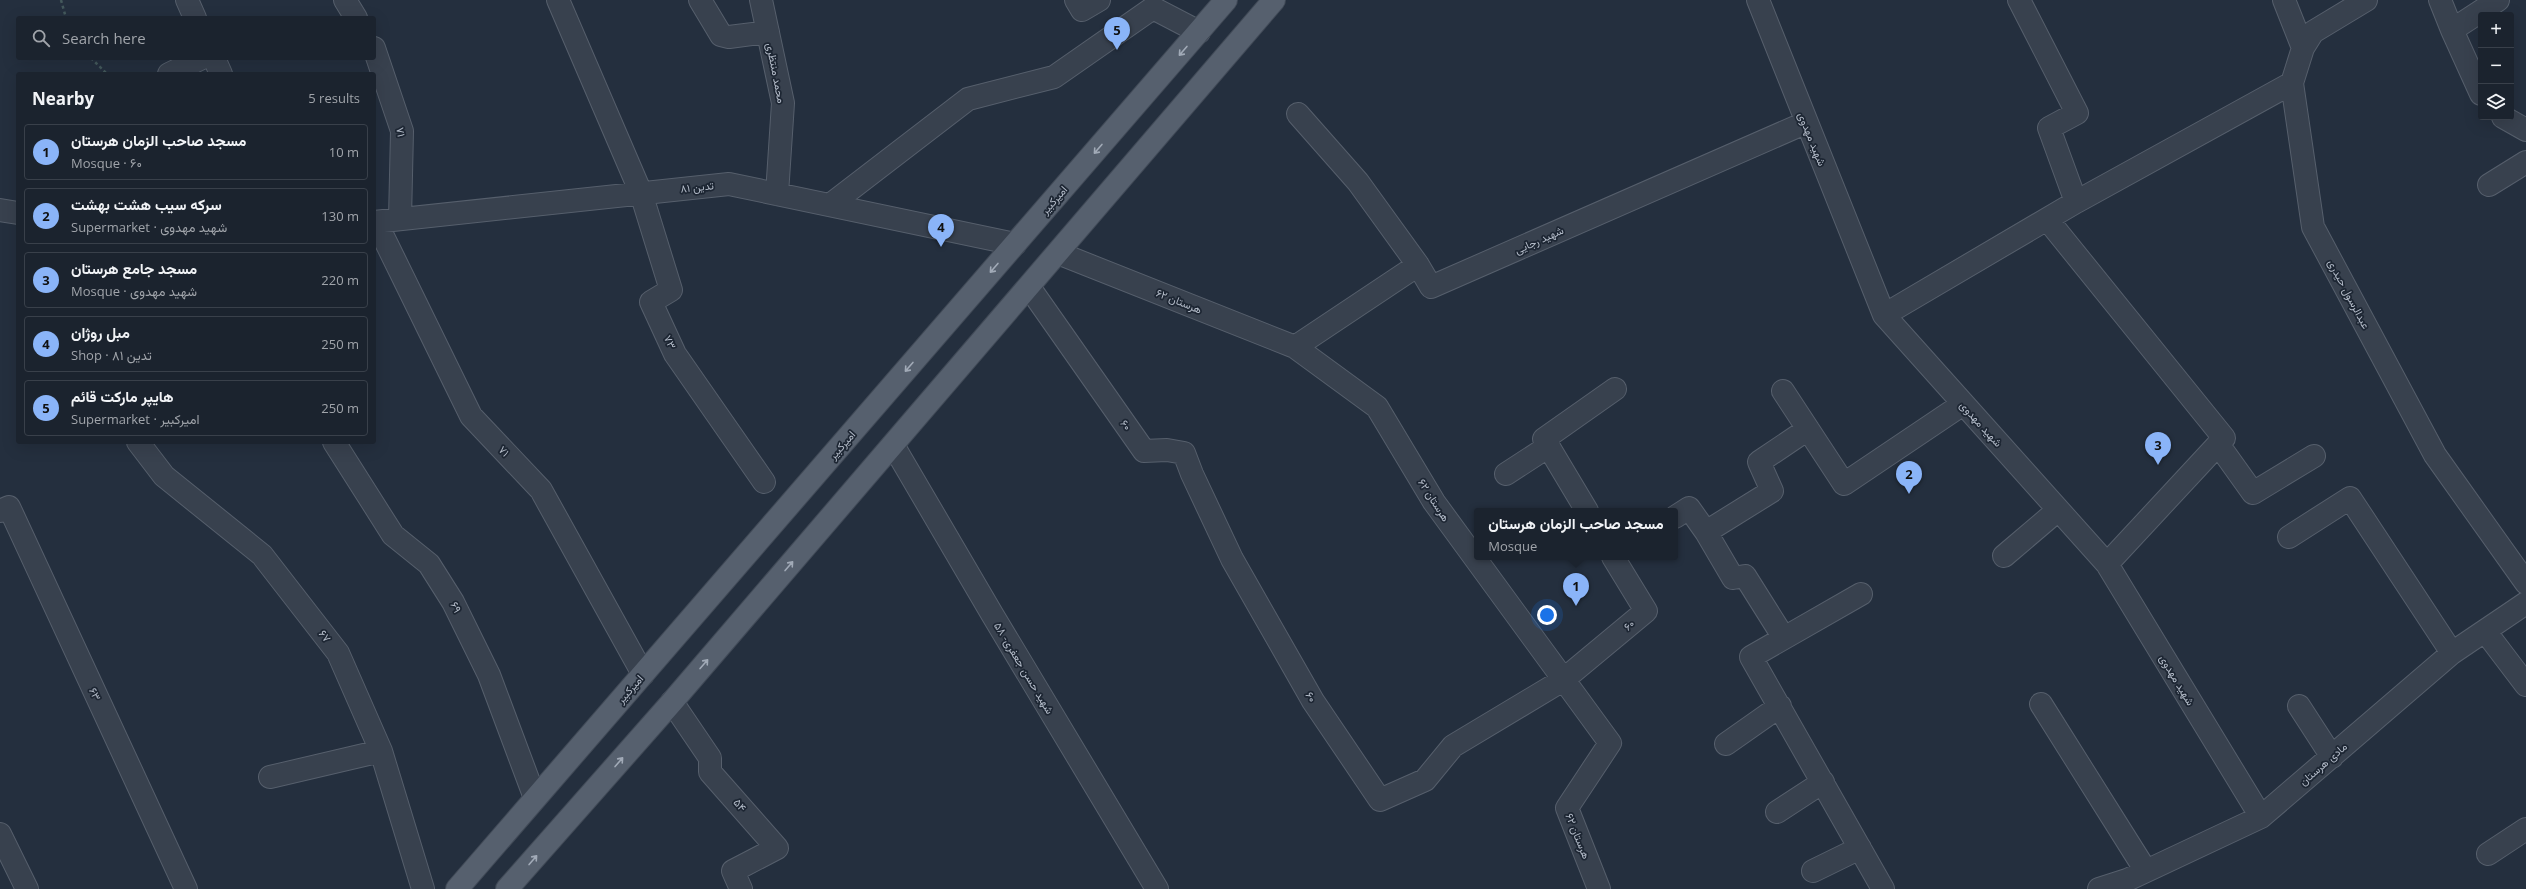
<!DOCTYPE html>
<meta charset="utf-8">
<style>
body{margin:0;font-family:"Open Sans",Vazirmatn,sans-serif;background:#282f3a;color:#f1f3f6}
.controls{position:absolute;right:12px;top:12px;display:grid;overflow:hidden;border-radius:4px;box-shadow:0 4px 16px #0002}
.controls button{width:36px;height:36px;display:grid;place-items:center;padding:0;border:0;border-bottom:1px solid #39404a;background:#1b232e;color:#f1f3f6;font:20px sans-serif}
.you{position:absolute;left:1547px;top:615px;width:14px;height:14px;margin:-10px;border:3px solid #fff;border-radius:50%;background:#1a73e8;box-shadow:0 0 0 6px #1a73e833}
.badge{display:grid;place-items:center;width:26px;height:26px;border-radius:50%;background:#8ab4f8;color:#111;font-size:13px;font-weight:700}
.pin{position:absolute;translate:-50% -33px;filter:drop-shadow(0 1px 2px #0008)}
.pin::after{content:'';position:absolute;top:21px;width:14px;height:12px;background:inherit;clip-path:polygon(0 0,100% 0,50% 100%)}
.popup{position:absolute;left:1474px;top:508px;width:204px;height:52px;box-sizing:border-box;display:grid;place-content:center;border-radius:4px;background:#1b232e;filter:drop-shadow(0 1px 3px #0005);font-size:13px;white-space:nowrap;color:#a0a4aa}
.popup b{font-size:15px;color:#f1f3f6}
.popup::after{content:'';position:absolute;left:50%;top:100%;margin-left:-8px;border:8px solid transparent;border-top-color:#1b232e}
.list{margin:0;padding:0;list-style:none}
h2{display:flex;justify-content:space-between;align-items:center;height:52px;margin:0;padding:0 16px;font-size:17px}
h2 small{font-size:13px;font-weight:400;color:#a0a4aa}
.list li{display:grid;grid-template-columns:26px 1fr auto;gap:12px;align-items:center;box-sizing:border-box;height:56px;margin:0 8px 8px;padding:0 8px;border:1px solid #39404a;border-radius:4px}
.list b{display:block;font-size:15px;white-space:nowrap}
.list p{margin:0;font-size:13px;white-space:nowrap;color:#a0a4aa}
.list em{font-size:13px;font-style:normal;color:#a0a4aa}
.icon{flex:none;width:22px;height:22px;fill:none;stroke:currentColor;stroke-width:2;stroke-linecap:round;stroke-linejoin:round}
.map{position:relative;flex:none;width:2526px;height:889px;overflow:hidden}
.search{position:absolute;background:#1b232e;box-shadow:0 4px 16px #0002;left:16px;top:16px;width:360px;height:44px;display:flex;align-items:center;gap:10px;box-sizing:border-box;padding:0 14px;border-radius:4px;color:#a0a4aa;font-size:15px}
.panel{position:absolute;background:#1b232e;box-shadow:0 4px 16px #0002;left:16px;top:72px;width:360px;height:372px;border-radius:4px}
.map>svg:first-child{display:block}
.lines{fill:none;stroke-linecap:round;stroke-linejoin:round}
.minor-casing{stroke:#565f6c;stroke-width:24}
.major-casing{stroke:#414a57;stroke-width:24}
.path{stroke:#44595c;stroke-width:2.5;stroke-dasharray:3 3;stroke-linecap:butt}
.minor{stroke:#38414e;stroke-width:22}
.major{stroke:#56606e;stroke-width:22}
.oneway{stroke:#a1aab7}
.labels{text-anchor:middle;stroke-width:3.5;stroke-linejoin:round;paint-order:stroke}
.street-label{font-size:11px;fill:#b4bcc9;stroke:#1d2633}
</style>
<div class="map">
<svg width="2526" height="889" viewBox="0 0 2526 889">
<rect width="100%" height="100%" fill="#242f3e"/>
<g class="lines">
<defs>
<path id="minor" d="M187 0 195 18
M345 0 356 18
M558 0 641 193 671 290 651 302 675 354 764 482
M700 0 721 35 729 37 768 32
M761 0 783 103 777 194
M1076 0 1082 10 1099 0
M1758 0 1884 315 2107 564 2261 817
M2019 0 2077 113 2049 128 2076 202
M2284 0 2303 48
M2366 0 2313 32 2303 48 2292 83 2313 227 2435 455 2526 583
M2440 0 2452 30 2498 0
M2452 30 2481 94
M374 48 402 131 400 219
M214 58 221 74
M169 74 202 58
M1298 114 1358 182 1418 265
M2503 117 2526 130
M2489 185 2526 162
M830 205 968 99 1054 77 1153 8 1199 32
M0 210 18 213
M2047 219 2224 438 2107 564
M374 222 729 184 1015 244
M376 222 471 416 541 490 643 674
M1058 253 1295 347 1377 407 1434 502 1610 743 1567 808 1599 889
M1029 287 1144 451 1167 450 1184 453 1192 474 1232 559 1313 701 1380 800 1425 780 1453 746 1563 680 1646 611 1613 557
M1884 315 2076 202 2292 83
M1295 347 1418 265 1431 287 1805 123
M1783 391 1844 484 1963 404
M138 442 164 476 262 555 338 653 381 751 423 889
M334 442 393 535 429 564 453 602 489 675 535 798
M2218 444 2253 493 2314 456
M893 445 992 614 1157 889
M1506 474 1549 446
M0 511 9 507 186 889
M1587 511 1544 439 1615 389
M1675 517 1689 508 1706 532
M2289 537 2350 498 2452 653
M2004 556 2058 510
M1861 594 1751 657 1883 889
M2485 631 2526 685
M1784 638 1745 576 1733 578 1706 532 1772 491 1759 462 1808 429
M672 702 710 758V772L777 848 733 871 741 889
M2041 704 2146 871
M2299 706 2332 757
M1726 744 1780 706
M270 777 381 751
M1777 812 1823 782
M0 834 27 889
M2488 854 2526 829
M1813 871 1860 848
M2099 889 2127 880 2261 817 2452 653 2526 603"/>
<path id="major" d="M457 889 1226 0
M507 889 672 702 1274 0"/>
</defs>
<use href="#minor" class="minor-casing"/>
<use href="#major" class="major-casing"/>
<path class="path" d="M61 0 66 18
M91 58 107 74"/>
<use href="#minor" class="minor"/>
<use href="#major" class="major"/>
</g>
<defs><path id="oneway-shaft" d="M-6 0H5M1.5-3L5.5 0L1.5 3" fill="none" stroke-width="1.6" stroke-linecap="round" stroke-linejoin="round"/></defs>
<g class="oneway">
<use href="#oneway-shaft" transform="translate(1183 51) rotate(131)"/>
<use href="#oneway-shaft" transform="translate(1098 149) rotate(131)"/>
<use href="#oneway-shaft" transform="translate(994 268) rotate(131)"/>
<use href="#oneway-shaft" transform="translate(909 367) rotate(131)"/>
<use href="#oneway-shaft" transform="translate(789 566) rotate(-49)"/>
<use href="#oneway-shaft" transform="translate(704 664) rotate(-49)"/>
<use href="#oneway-shaft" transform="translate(619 762) rotate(-49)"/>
<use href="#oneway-shaft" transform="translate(533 860) rotate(-49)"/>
</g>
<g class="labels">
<g class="street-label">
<text transform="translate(776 73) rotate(79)" y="4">محمد منتظری</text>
<text transform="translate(401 132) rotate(82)" y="4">۷۱</text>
<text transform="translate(1812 139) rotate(68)" y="4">شهید مهدوی</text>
<text transform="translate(697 187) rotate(-6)" y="4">تدین ۸۱</text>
<text transform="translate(1054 200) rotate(-49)" y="4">امیرکبیر</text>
<text transform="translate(1539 240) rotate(-24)" y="4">شهید رجایی</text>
<text transform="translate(2349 294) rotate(62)" y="4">عبدالرسول حیدری</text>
<text transform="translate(1179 301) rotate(22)" y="4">هرستان ۶۲</text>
<text transform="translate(670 342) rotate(64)" y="4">۷۳</text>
<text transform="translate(1981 424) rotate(48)" y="4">شهید مهدوی</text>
<text transform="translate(1126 425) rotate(55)" y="4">۶۰</text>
<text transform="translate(842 445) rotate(-49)" y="4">امیرکبیر</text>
<text transform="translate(504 451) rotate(47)" y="4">۷۱</text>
<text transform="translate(1434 500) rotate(57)" y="4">هرستان ۶۲</text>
<text transform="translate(456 607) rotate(62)" y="4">۶۹</text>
<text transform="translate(1629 625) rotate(-40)" y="4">۶۰</text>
<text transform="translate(325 636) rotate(52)" y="4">۶۷</text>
<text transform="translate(1024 668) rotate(59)" y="4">شهید حسن جعفری- ۵۸</text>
<text transform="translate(2177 680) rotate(59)" y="4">شهید مهدوی</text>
<text transform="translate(630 689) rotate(-49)" y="4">امیرکبیر</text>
<text transform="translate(95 694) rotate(65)" y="4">۶۳</text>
<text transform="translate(1311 697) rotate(59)" y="4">۶۰</text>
<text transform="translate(2323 764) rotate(-41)" y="4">مادی هرستان</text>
<text transform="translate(740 805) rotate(49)" y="4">۵۴</text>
<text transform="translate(1578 836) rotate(68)" y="4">هرستان ۶۲</text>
</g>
</g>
</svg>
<div class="controls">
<button>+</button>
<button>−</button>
<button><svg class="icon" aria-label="layers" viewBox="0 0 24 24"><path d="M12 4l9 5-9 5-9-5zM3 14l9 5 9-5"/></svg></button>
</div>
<div class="you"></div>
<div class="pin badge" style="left:1576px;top:606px">1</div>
<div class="popup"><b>مسجد صاحب الزمان هرستان</b>Mosque</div>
<div class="pin badge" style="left:1909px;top:494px">2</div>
<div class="pin badge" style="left:2158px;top:465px">3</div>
<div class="pin badge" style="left:941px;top:247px">4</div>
<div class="pin badge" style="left:1117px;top:50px">5</div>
<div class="search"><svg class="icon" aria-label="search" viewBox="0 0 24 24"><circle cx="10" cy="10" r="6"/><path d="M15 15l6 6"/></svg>Search here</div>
<section class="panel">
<h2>Nearby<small>5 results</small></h2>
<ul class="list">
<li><span class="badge">1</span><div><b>مسجد صاحب الزمان هرستان</b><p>Mosque · ۶۰</p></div><em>10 m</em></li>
<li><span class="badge">2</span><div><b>سرکه سیب هشت بهشت</b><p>Supermarket · شهید مهدوی</p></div><em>130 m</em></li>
<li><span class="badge">3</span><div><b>مسجد جامع هرستان</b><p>Mosque · شهید مهدوی</p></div><em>220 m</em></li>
<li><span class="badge">4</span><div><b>مبل روژان</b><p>Shop · تدین ۸۱</p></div><em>250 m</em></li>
<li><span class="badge">5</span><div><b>هایپر مارکت قائم</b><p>Supermarket · امیرکبیر</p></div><em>250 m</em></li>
</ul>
</section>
</div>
